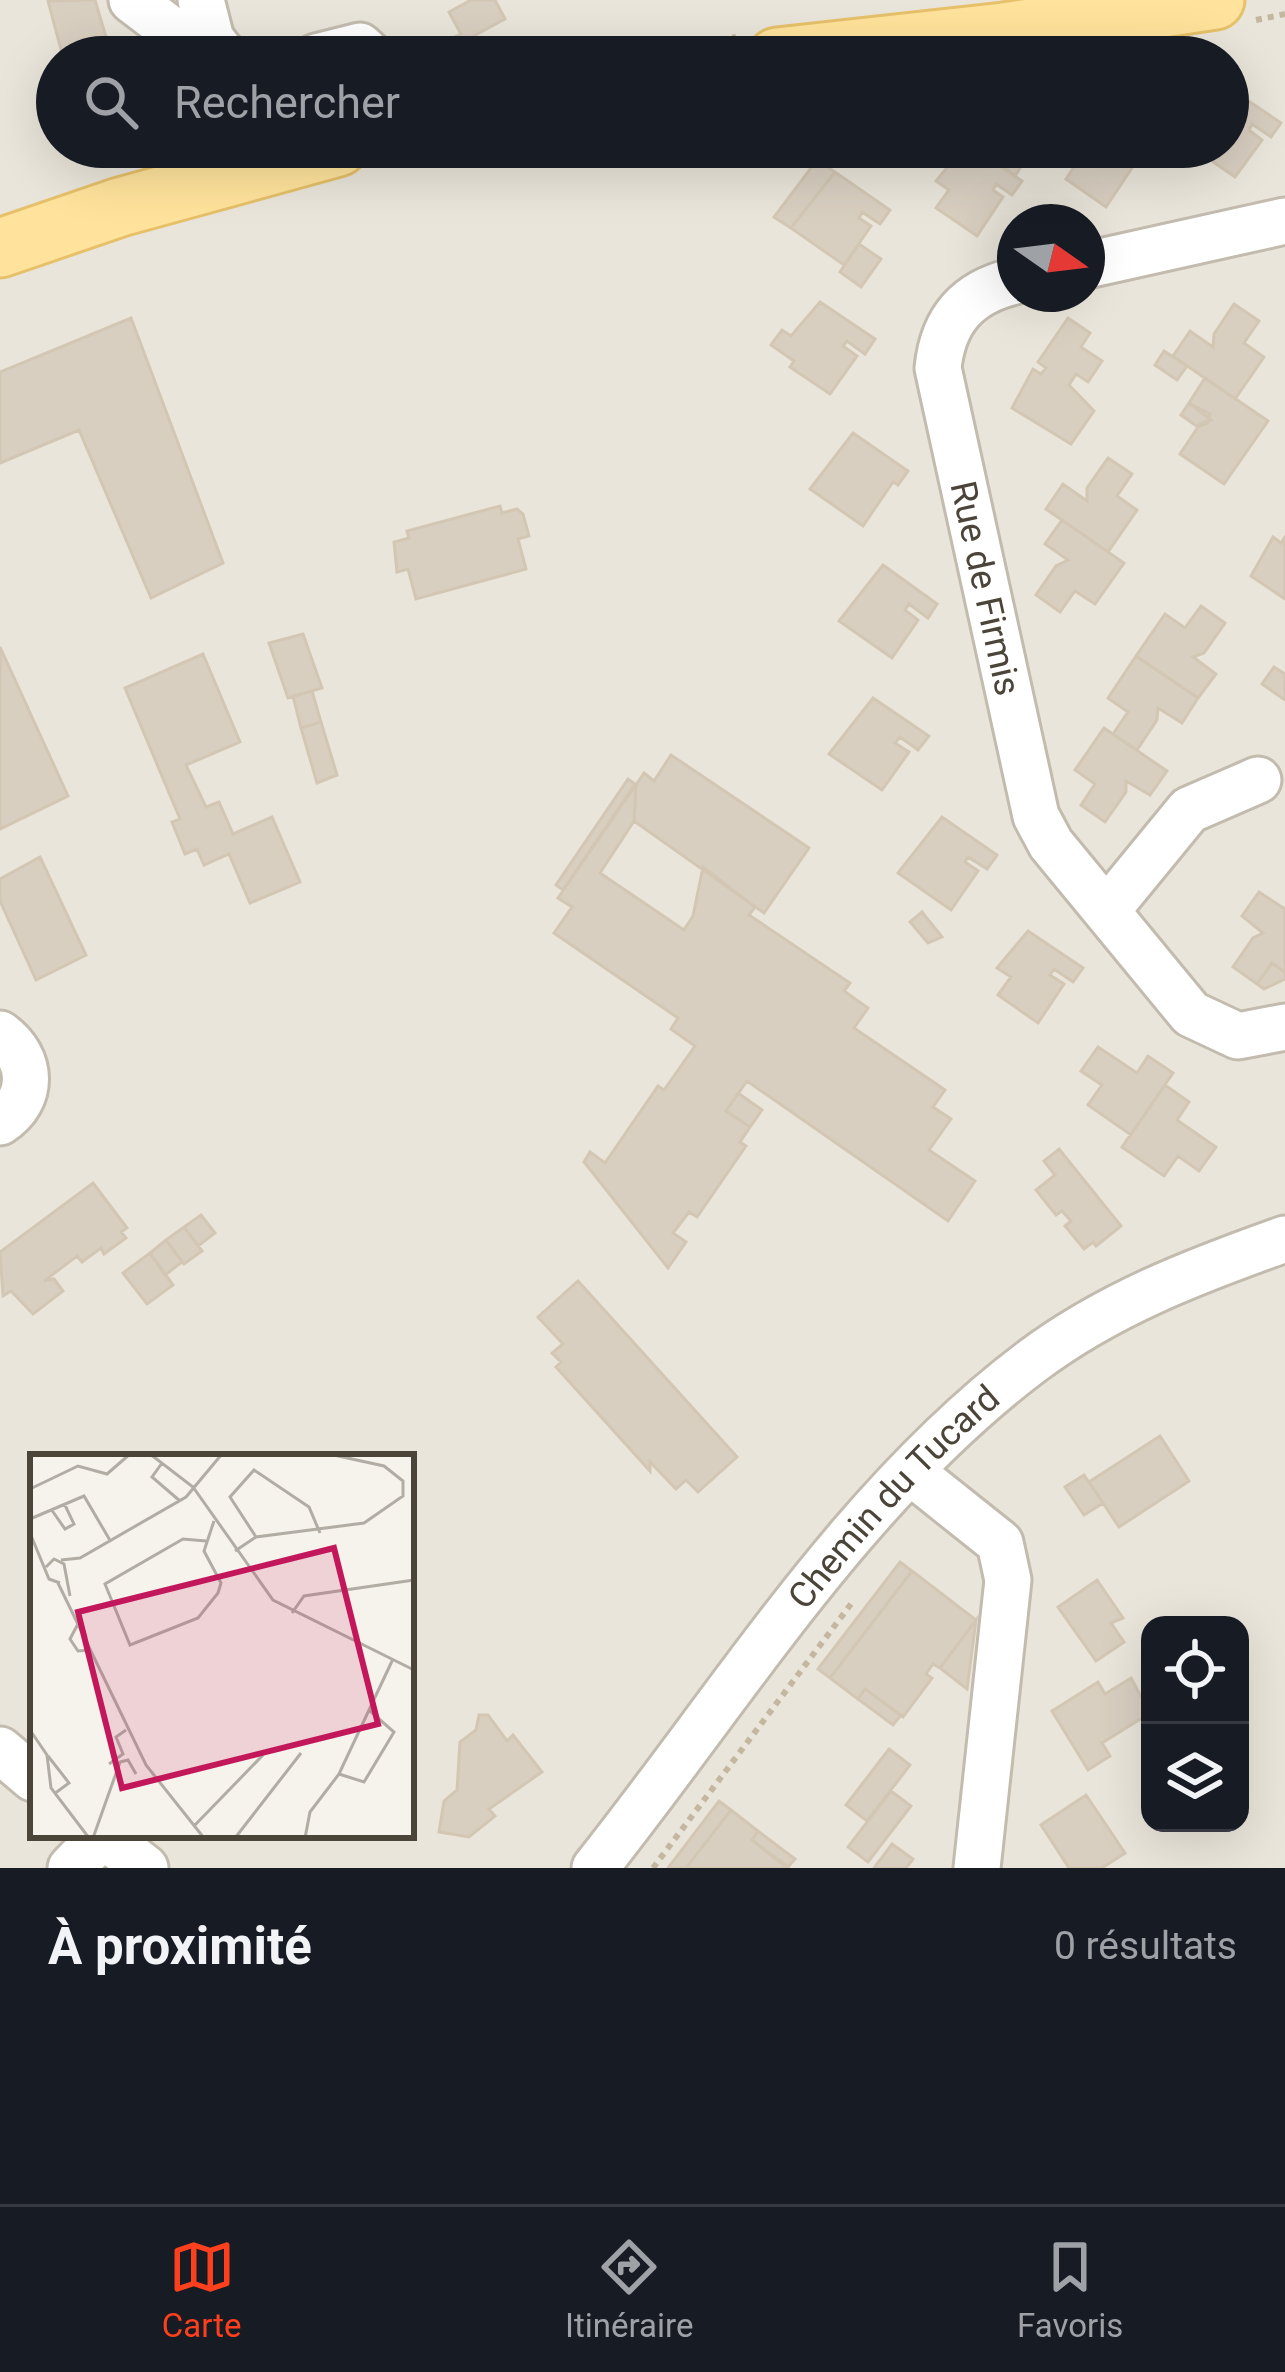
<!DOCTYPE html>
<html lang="fr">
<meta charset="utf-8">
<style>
body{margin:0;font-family:Roboto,sans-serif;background:#20242c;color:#f1f3f6}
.controls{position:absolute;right:36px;bottom:36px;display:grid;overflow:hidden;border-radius:24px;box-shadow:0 12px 48px #0002}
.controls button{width:108px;height:108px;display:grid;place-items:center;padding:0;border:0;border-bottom:3px solid #363941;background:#171b24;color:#f1f3f6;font:60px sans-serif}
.compass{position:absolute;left:997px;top:204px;width:108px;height:108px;border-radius:50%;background:#171b24;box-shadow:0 12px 48px #0002;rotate:104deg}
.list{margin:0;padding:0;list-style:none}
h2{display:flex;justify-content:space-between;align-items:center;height:156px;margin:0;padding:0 48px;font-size:51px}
h2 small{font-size:39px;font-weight:400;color:#9ea1a6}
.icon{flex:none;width:66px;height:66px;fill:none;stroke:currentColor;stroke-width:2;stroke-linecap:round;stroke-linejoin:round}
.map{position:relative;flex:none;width:1285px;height:1868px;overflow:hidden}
.search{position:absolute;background:#171b24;box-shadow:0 12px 48px #0002;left:36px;right:36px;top:36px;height:132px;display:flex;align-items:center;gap:30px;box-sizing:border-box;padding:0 42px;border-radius:66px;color:#9ea1a6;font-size:45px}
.sheet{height:336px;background:#171b24}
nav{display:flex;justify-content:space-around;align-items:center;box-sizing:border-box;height:168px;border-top:3px solid #363941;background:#171b24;font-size:33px;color:#9ea1a6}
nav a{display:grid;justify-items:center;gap:6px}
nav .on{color:#fc3f1d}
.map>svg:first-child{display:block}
.residential{fill:#eae5da;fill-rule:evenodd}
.building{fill:#d8cfc1;stroke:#d3c7b4;stroke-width:3}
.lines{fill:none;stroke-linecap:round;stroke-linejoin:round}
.minor-casing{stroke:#c2bbae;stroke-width:51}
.major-casing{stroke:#e6c16a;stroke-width:63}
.path{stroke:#c4b79f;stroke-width:6;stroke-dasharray:6 6;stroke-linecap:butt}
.minor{stroke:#fff;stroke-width:45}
.major{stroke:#ffe39c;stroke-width:57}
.labels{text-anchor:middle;stroke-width:10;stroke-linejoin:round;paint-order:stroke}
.street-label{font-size:36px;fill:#4b4439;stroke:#fff}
.inset-road{fill:none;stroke:#b2ada4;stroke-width:3}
.view{fill:#c2185b;fill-opacity:0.15;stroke:#c2185b;stroke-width:6}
.inset-edge{fill:none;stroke:#4b4439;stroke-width:6}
</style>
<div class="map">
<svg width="1285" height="1868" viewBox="0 0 1285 1868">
<rect width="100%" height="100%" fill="#f6f3ec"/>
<path class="residential" d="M0 0H1285V1868H0ZM57 57H1228V147H57ZM1015 222H1087V294H1015ZM33 1457H411V1835H33ZM1150 1625H1240V1823H1150Z"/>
<path class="building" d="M95 0 112 57H63L48 1Z
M471 0H495L505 19 459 44 455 37 461 34 449 12Z
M173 29 181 57H130L128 48Z
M1228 87 1281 123 1271 137 1252 124 1249 130 1262 140 1235 177 1196 150 1228 147Z
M964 147H973L1022 181 1012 195 996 184 993 190 1003 197 977 236 936 208 949 190 936 181Z
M978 147H1008L1026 159 1015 176Z
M1069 147H1144L1151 152 1141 166 1126 156 1122 161 1132 168 1106 207 1066 179 1078 161 1066 152Z
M817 160 835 172 791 228 774 217Z
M835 172 890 210 880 224 862 212 859 218 871 226 844 265 791 228Z
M859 244 881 259 861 287 840 272Z
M820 302 875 339 865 354 847 341 843 346 857 356 830 394 790 367 794 361 771 345 782 330 791 336Z
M1234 304 1259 321 1244 343 1264 357 1235 399 1173 356 1190 331 1213 347 1214 334Z
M131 318 223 563 151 598 79 430 0 463V372Z
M1068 318 1090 333 1081 347 1102 361 1088 382 1076 374 1069 385 1094 411 1071 444 1012 408 1033 369 1041 374 1046 368 1038 362Z
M1164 351 1187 366 1177 380 1155 365Z
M1205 378 1268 421 1224 484 1180 454 1200 424 1211 420 1189 403Z
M1189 403 1210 414 1208 423 1198 427 1181 415Z
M853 433 908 471 898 485 893 482 863 526 810 489Z
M1108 458 1132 474 1117 496 1137 510 1108 552 1046 509 1063 484 1087 501V488Z
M500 506 502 513 517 509 523 514 529 536 518 539 526 569 416 599 408 569 397 572 394 542 409 538 407 531Z
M1062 520 1124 563 1095 604 1075 591 1060 612 1036 595 1056 566 1068 560 1045 544Z
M1273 537 1281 543 1285 537V599L1251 576Z
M883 565 937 604 928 618 909 604 905 610 918 620 892 658 839 621Z
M1201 606 1225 623 1204 653 1193 657 1216 674 1198 698 1136 656 1165 614 1185 628Z
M303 634 322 688 288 698 269 643Z
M0 647 68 796 0 829Z
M203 654 240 742 186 765 206 807 219 802 233 834 272 817 300 882 250 903 229 854 204 865 197 849 185 854 172 822 180 819 125 688Z
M1136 656 1198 698 1182 723 1158 708 1157 720 1137 750 1113 734 1128 712 1108 698Z
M1274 667 1285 674V700L1262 684Z
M312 691 321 722 301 728 293 696Z
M873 698 929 736 918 750 900 737 895 743 909 752 882 790 829 754Z
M321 722 337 775 317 783 301 728Z
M1104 728 1167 771 1150 795 1126 781V792L1105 822 1081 805 1095 784 1075 770Z
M671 755 809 848 764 913 634 821 636 785 644 773 654 781Z
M628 779 635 784 563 890 556 885Z
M636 785 634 821 600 873 684 930 693 916 703 867 755 907 749 915 850 983 844 991 868 1008 854 1028 945 1090 933 1107 951 1119 929 1150 975 1181 948 1221 747 1081 726 1111 750 1127 740 1142 746 1146 697 1217 689 1212 673 1233 686 1242 668 1268 584 1162 590 1152 605 1163 658 1086 664 1090 695 1046 671 1029 678 1018 554 933 572 907 558 898Z
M942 817 997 855 987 869 968 857 965 862 978 871 951 910 898 873Z
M40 857 86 955 36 980 0 901V879Z
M1259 892 1285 909V972L1272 963 1257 984 1233 967 1253 938 1263 933 1242 916Z
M922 912 942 937 928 943 910 922Z
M1028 931 1083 968 1073 982 1054 969 1050 975 1064 984 1038 1023 998 995 1011 977 997 968Z
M1272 963 1285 972V979L1264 989 1257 984Z
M1098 1047 1137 1073 1148 1056 1173 1073 1131 1135 1088 1105 1102 1085 1081 1071Z
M1165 1085 1189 1102 1177 1120 1216 1147 1199 1171 1178 1156 1164 1176 1122 1147Z
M738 1093 762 1110 750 1127 726 1111Z
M1059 1149 1121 1226 1096 1246 1093 1242 1084 1249 1065 1226 1071 1221 1062 1211 1056 1215 1036 1190 1055 1175 1044 1161Z
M93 1183 127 1228 121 1232 126 1238 104 1254 101 1248 82 1262 77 1256 44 1281 54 1279 63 1291 33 1314 11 1291 3 1296 0 1252Z
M201 1215 215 1233 198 1246 184 1227Z
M184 1227 202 1251 184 1264 166 1240Z
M166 1240 182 1262 165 1275 150 1253Z
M150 1253 173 1285 147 1304 123 1273Z
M578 1281 737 1457 698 1492 686 1480 676 1489 650 1462V1471L556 1367 561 1362 552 1353 563 1344 538 1317Z
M1160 1436 1189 1481 1119 1527 1089 1482Z
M1084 1475 1103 1503 1084 1515 1065 1487Z
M900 1562 912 1571 830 1678 818 1669Z
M912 1571 976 1620 940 1668 933 1664 926 1674 932 1678 903 1717 865 1689 858 1699 830 1678Z
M1097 1580 1123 1618 1111 1623 1124 1642 1096 1661 1058 1607Z
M976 1620 967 1689 940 1668Z
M1131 1678 1150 1713 1102 1743 1110 1756 1088 1770 1052 1711 1098 1682 1105 1694Z
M865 1689 901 1715 893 1725 858 1699Z
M479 1715H488L507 1741 513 1735 542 1772 489 1809 495 1816 469 1837 439 1832 444 1801 457 1790 460 1742 476 1730Z
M889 1749 910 1765 867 1821 846 1805Z
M891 1791 911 1806 868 1862 848 1847Z
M1086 1795 1125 1853 1102 1868H1069L1041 1825Z
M719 1801 731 1810 686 1868H668Z
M731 1810 758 1831 752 1840 787 1868H686Z
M758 1831 795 1859 788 1867 752 1840Z
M892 1844 913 1859 906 1868H874Z"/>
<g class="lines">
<defs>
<g id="minor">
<path d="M132 0 178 35 186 57"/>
<path d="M201 0 211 39 225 57"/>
<path d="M316 57 360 46 372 57"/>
<path d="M1087 265 1285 221"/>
<path id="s1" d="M1015 281C967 292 943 320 938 368L1036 816 1051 844 1191 1014 1238 1036 1285 1027"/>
<path d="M1107 910 1189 810 1258 780"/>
<path d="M0 1034C33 1058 35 1099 0 1122"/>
<path d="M911 1472 1000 1543 1008 1580 977 1868"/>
<path d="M0 1750 33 1778"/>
<path d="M71 1868 103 1835 145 1868"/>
<path id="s2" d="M595 1868C732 1696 853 1496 1031 1362 1108 1304 1195 1271 1285 1239"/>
</g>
<path id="major" d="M777 57 1004 32 1215 0
M0 248 120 207 338 147"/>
</defs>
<use href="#minor" class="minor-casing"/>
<use href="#major" class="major-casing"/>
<path class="path" d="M1256 20 1285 14
M626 57 736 37
M379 158 428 147
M653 1868 851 1604"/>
<use href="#minor" class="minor"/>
<use href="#major" class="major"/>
</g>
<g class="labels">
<g class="street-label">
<text dy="13" stroke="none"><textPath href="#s1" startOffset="351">Rue de Firmis</textPath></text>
<text dy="13" stroke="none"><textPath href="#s2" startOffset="477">Chemin du Tucard</textPath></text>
</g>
</g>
<g transform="translate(30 1454)">
<rect width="384" height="384" fill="#f6f3ec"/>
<path class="inset-road" d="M120 0 163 33 243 146 384 216M132 9 122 23 150 47M0 35 48 12 77 20 100 0M21 55 35 75 44 70 34 49M0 65 54 42 81 88M0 79 19 125 30 129M226 83 200 43 224 16 279 53 290 79M176 87 153 85 75 130 100 191 168 164 188 139 191 129 174 97 184 67M205 97 226 83 334 69 373 42V27L354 12 299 0M31 106 50 104 156 43 192 0M16 113 24 105 34 110 40 142M28 129 116 311 174 384M262 159 274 142 384 126M49 168 40 185 48 197 61 196M0 276 17 301 21 334 59 384M18 302 39 329 24 340M79 310 93 300 86 283 96 276M309 320 334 328 364 278 340 257M164 372 233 301M63 384 90 308 98 306 106 320M205 384 271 299M275 384 280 358 309 320 363 205"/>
<path class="view" d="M304 94 348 270 92 334 48 158Z"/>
<rect width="384" height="384" class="inset-edge"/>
</g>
</svg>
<div class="controls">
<button><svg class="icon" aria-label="locate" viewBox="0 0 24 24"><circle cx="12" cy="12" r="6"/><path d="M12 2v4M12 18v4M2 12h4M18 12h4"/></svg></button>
<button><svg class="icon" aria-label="layers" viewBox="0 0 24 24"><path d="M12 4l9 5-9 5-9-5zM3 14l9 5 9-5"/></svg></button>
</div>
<svg class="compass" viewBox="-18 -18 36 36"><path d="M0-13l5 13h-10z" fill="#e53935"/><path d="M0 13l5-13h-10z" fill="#9ea1a6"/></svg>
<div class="search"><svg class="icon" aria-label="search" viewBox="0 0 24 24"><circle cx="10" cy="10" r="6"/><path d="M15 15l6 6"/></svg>Rechercher</div>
</div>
<section class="sheet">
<h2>À proximité<small>0 résultats</small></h2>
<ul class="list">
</ul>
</section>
<nav>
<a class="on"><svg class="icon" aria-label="map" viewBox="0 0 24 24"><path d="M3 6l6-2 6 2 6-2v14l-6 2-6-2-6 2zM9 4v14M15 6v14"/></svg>Carte</a>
<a><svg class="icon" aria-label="directions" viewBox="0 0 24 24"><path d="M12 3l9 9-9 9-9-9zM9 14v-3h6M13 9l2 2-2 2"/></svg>Itinéraire</a>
<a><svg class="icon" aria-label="saved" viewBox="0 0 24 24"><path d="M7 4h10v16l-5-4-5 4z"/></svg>Favoris</a>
</nav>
